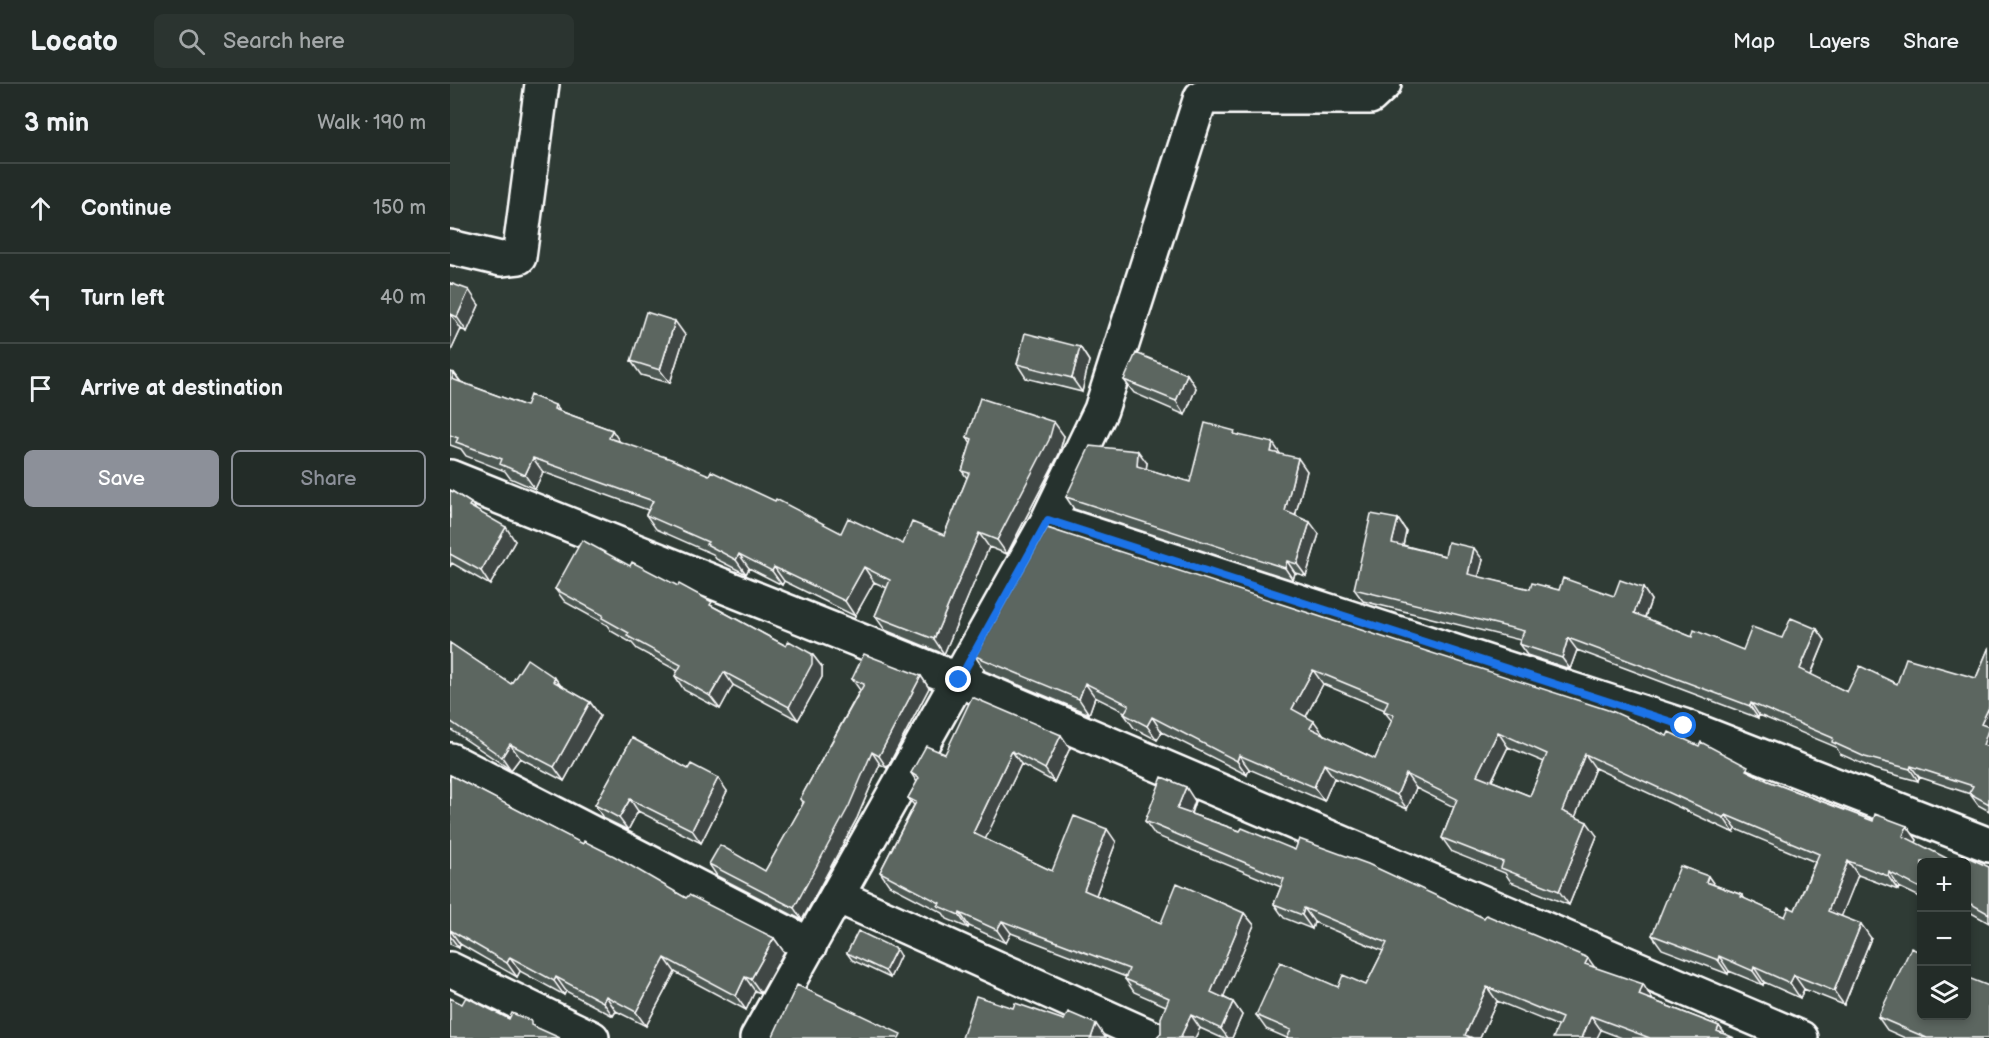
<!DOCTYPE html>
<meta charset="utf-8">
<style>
body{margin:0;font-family:"Balsamiq Sans",sans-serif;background:#2b3430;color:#f1f3f6}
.controls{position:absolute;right:18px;bottom:18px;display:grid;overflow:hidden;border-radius:9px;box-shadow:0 3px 9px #0003}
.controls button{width:54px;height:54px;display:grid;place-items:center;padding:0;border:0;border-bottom:2px solid #404845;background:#232c28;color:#f1f3f6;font:30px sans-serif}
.stop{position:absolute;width:18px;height:18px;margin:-14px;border:4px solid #1a73e8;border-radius:50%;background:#fff}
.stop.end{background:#1a73e8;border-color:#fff;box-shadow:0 2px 6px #0008}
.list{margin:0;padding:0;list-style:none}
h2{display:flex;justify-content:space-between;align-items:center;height:78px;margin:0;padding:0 24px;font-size:26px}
h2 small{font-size:20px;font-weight:400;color:#a3a7a8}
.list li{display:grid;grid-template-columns:39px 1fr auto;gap:18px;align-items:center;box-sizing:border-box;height:90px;padding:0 24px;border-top:2px solid #404845}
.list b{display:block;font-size:22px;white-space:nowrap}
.list em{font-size:20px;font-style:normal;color:#a3a7a8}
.actions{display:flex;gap:12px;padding:18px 24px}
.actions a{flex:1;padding:14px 0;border:2px solid #8c9099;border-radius:9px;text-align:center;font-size:21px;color:#8c9099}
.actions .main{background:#8c9099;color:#fff}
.icon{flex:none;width:33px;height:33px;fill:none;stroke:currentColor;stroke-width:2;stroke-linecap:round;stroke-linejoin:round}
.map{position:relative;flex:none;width:1539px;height:954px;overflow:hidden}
header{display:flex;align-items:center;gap:36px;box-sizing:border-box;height:84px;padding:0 30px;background:#232c28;border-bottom:2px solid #404845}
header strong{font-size:28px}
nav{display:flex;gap:33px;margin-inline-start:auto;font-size:21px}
.search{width:420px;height:54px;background:#2b3430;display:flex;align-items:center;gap:15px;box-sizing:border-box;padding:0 21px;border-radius:9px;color:#a3a7a8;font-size:22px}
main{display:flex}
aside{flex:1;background:#232c28}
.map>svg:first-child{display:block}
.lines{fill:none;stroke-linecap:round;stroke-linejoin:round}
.minor-casing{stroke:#fff;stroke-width:38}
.minor{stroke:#26332d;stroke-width:33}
.wall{fill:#4e5853;stroke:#fff;stroke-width:1.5;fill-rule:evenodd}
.shaded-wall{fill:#404744;stroke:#fff;stroke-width:1.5}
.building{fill:#5b6661;stroke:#fff;stroke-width:1.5;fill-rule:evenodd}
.route{stroke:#1a73e8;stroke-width:8}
</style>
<header>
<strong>Locato</strong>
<div class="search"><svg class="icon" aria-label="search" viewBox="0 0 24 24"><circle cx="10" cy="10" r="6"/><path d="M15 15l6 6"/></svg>Search here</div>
<nav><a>Map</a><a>Layers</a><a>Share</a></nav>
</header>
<main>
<aside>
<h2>3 min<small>Walk · 190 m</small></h2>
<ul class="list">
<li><svg class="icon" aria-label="ahead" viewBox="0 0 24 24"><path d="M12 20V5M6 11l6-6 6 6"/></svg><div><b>Continue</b></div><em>150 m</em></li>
<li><svg class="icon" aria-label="left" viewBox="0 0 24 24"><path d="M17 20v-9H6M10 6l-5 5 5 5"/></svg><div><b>Turn left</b></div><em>40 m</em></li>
<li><svg class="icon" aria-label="arrive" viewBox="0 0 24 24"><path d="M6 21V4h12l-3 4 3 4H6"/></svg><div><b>Arrive at destination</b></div></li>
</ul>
<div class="actions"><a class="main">Save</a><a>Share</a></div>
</aside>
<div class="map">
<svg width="1539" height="954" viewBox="0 0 1539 954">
<rect width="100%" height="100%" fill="#2f3b35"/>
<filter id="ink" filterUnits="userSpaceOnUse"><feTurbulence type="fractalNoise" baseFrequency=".0167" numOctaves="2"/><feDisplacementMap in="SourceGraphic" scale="12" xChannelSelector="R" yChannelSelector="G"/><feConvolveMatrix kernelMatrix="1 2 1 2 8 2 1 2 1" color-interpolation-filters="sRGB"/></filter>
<g filter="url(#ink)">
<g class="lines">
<defs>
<path id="minor" d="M0 163 51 175 69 173 92 0
M0 393 509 596 1351 954
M598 436 651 326 751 13H920L934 0
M0 676 360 861
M387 812 703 954
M0 885 142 954
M307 954 598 436 1234 642 1539 761"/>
</defs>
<use href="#minor" class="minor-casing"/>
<use href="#minor" class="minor"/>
</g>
<path class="wall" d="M0 199 29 221 17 248 11 245 0 269Z
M235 251 220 299 191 291 181 277Z
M630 263 639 277 632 308 576 294 567 280Z
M0 288 4 289 11 298 76 322 105 321 110 327 162 346 169 358 391 449 453 460 494 451 517 394 512 387 521 359 517 353 614 352 609 370 557 470 539 463 494 570 435 546 425 532 437 504 424 498 405 532 334 497 332 501 299 484 296 490 266 475 263 470 206 445 196 431 198 426 93 388 85 405 60 394 55 387 16 372 11 365 0 361Z
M737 290 746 304 735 331 684 309 674 296Z
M788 351 830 370 857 387 845 432 869 450 856 492 845 489 843 496 624 425 616 413 697 379 696 385 740 398Z
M0 406 21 419 26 426 65 457 40 501 2 479 0 483Z
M948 435 956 447 953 461 995 472 1033 476 1028 493 1080 505 1109 506 1164 512 1193 504 1201 516 1195 534 1242 553 1293 566 1367 545 1375 556 1361 591 1397 608 1447 600 1526 594 1539 563V727L1528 721 1520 710 1469 693 1468 697 1424 685 1390 670 1386 663 1309 631 1308 634 1127 566 1120 585 1077 571 1069 560 1070 556 913 517 904 505Z
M597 444 1303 689 1318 697 1423 737 1457 742 1467 756 1466 758 1472 778V814L1449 803 1448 806 1408 791 1391 832 1421 854 1394 921 1354 905 1350 914 1314 898 1313 901 1279 887 1278 890 1212 865 1202 851 1258 792 1264 801 1292 811 1295 815 1335 833 1345 826 1365 778 1286 745 1284 749 1145 684 1125 733 1147 752 1119 821 1061 798 1055 789 1002 768 992 754 1004 723 966 704 957 725 884 694 874 717 799 685 797 691 712 648 707 656 684 644 674 630 675 628 645 613 639 630 535 587 525 572ZM873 600 935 626 934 627 942 637 925 675 874 651 856 632ZM1058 663 1094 678 1080 712 1042 697Z
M180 482 266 524 336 562 362 570 372 583V593L348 636 283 601 270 625 234 606 225 592 228 587 187 565 182 559 161 547 157 541 115 518 105 505Z
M0 559 61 600 105 594 111 602 140 618 150 632 114 697 70 674 61 686 0 645Z
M471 592 479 604 437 684 430 680 407 734 352 836 267 792 259 780 315 787 353 720 350 715 410 606 402 595Z
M182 654 277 707 251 759 188 727 178 746 153 734 145 721Z
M620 664 604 698 571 680 535 755 602 787 666 758 646 811 711 839 794 829 804 841 773 913 783 918 792 931 782 954H772L750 944 745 954H706L711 949 716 922 684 908 675 895 676 893 561 849 556 859 519 842 518 844 497 835 493 829 439 801 430 788 464 721 458 714 467 698 461 689 495 670Z
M0 691 236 814 324 854 334 868 311 909 305 907 296 926 225 888 196 942 166 927 163 932 116 907 114 911 70 887 67 893 10 860 9 864 0 860Z
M745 717 741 730 845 766 1034 834 1144 883 1202 915V916L1269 942 1275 950 1284 954H1172L1151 946 1108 942 1047 917 1030 954H837L816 945 806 931 888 903 916 901 933 867 864 838 862 845 834 834 824 820 831 803 705 751 695 737Z
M1516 778 1539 783V839L1516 826Z
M397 869 450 872 440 894 402 876Z
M1472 932 1539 954H1455L1437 946 1428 933Z"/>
<path class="shaded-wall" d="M19 206 29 221 17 248 7 233Z
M1 230 11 245 0 269V232Z
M225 237 235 251 220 299 210 286Z
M630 263 639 277 632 308 622 294Z
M4 289 14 303 2 295Z
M737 290 746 304 735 331 726 317Z
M604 338 614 352 609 370 557 470 547 456Z
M162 346 172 361 159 354Z
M823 359 831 371 821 368Z
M688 367 697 379 695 394 687 382Z
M83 374 93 388 85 405 75 391Z
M848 374 857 387 843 440 835 427Z
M948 435 956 447 951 471 942 459Z
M860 438 869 450 856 492 847 480Z
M56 443 65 457 40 501 31 487Z
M529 449 539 463 494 570 484 555Z
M1024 464 1033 476 1026 502 1018 490Z
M289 470 299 484 296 490 286 476Z
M837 477 845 489 843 496 835 484Z
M324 483 334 497 332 501 322 487Z
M414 483 424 498 405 532 395 517Z
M1193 504 1201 516 1192 541 1184 529Z
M1367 545 1375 556 1358 597 1350 585Z
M1118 554 1127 566 1120 585 1112 574Z
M362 570 372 583V593L348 636 339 623Z
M863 586 873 600 852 640 842 625Z
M274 588 283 601 270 625 260 612Z
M471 592 479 604 437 684 429 672Z
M105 594 115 607 103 597Z
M635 599 645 613 639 630 629 615Z
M140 618 150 632 114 697 104 683Z
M1301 619 1309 631 1308 634 1300 622Z
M1539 623V669L1533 661 1531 640Z
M702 633 712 648 707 656 697 642Z
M864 637 874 651 860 644Z
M1048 648 1058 663 1037 706 1027 691Z
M611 651 620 664 604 698 595 685Z
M60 660 70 674 61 686 52 673Z
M562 667 571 680 532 762 523 749Z
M422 668 430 680 407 734 352 836 344 824Z
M1135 670 1145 684 1122 741 1112 727Z
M789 671 799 685 797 691 787 677Z
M874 680 884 694 874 717 864 703Z
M1461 682 1469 693 1468 697 1460 685Z
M956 690 966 704 957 725 947 711Z
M268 694 277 707 251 759 242 746Z
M736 703 745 717 737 739 727 725Z
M180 715 188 727 178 746 169 734Z
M1276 731 1286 745 1284 749 1274 734Z
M1137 738 1147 752 1119 821 1109 807Z
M1457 742 1467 756 1463 766 1453 752Z
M657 745 666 758 643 819 634 806Z
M1398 777 1408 791 1388 841 1378 827Z
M1439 788 1449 803 1448 806 1438 792Z
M1258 792 1268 806 1256 798Z
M854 824 864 838 862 845 852 831Z
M510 829 519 842 518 844 509 831Z
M794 829 804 841 770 921 761 908Z
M552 837 561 849 556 859 547 846Z
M1411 840 1421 854 1394 921 1384 907Z
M0 846 10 860 9 864 0 852Z
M324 854 334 868 311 909 301 895Z
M446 865 450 872 440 894 435 887Z
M1269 872 1279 887 1278 890 1268 876Z
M60 873 70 887 67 893 57 879Z
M215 874 225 888 196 942 186 928Z
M1138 874 1148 888 1135 880Z
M1304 883 1314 898 1313 901 1303 887Z
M1344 891 1354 905 1350 914 1340 899Z
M106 893 116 907 114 911 104 897Z
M295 893 305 907 296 926 286 912Z
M1193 900 1202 915 1198 925 1189 911Z
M1037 903 1047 917 1030 954H1018L1015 951Z
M156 912 166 927 163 932 153 918Z
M783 918 792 931 782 954H778L771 945Z
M741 931 750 944 745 954H730Z
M1141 932 1151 946 1147 954H1132Z
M646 940 655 953V954H641Z
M1269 942 1278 954 1267 947Z"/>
<path class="building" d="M0 199 19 206 7 233 1 230 0 232Z
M196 228 225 237 210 286 181 277Z
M575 249 630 263 622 294 567 280Z
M686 269 737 290 726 317 674 296Z
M0 288 4 289 2 295 76 322 80 311 105 321 104 325 162 346 159 354 221 375 259 391 261 387 325 417 326 415 391 449 398 434 453 460 462 438 494 451 519 389 512 387 522 355 517 353 530 314 604 338 599 356 547 456 529 449 484 555 425 532 440 496 414 483 395 517 324 483 322 487 289 470 286 476 256 460 258 458 196 431 203 417 83 374 75 391 50 380 52 375 6 358 8 354 0 351Z
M755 339 785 347 784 350 823 359 821 368 848 374 835 427 860 438 847 480 837 477 835 484 616 413 640 362 688 367 687 382 740 398Z
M0 406 21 419 19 422 56 443 31 487 0 470Z
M921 430 948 435 942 459 995 472 998 458 1024 464 1018 490 1080 505 1082 499 1109 506 1113 494 1164 512 1170 496 1193 504 1184 529 1242 553 1244 546 1293 566 1302 543 1332 554 1341 534 1367 545 1350 585 1397 608 1410 582 1447 600 1456 574 1526 594 1539 563V623L1531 640 1539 643 1533 661 1539 663V720L1519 709 1523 702 1461 682 1460 685 1415 673 1382 658 1383 654 1301 619 1300 622 1118 554 1112 574 1069 560 1074 547 904 505Z
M597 444 1164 628 1217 652 1219 648 1249 662 1251 658 1298 683 1296 686 1318 697 1423 737 1425 730 1457 742 1453 752 1504 778H1472V805L1439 788 1438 792 1398 777 1378 827 1411 840 1384 907 1344 891 1340 899 1304 883 1303 887 1269 872 1268 876 1202 851 1230 782 1258 792 1256 798 1292 811 1291 813 1335 833 1339 823 1345 826 1369 770 1276 731 1274 734 1135 670 1112 727 1137 738 1109 807 1051 784 1053 778 992 754 1007 715 956 690 947 711 874 680 864 703 789 671 787 677 702 633 697 642 674 630 679 621 635 599 629 615 525 572ZM863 586 938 617 934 627 944 631 925 675 860 644 864 637 842 625ZM1048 648 1097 670 1080 712 1027 691Z
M132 456 180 482 182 478 228 502 229 500 262 518 260 521 336 562 339 557 362 570V580L339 623 274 588 260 612 225 592 231 581 177 552 179 549 152 534 153 531 105 505Z
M0 559 61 600 77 575 105 594 103 597 140 618 104 683 60 660 52 673 0 637Z
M414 570 471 592 429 672 422 668 399 722 344 824 259 780 270 761 315 787 354 718 350 715 414 600 402 595Z
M522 613 611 651 595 685 562 667 523 749 602 787 624 732 657 745 634 806 711 839 727 799 794 829 761 908 783 918 771 945 741 931 730 954H706L711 949V934L719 914 675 895 679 885 552 837 547 846 510 829 509 831 488 822 490 819 430 788 466 718 458 714 469 694 461 689 476 662 495 670Z
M182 654 238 685 241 680 268 694 242 746 180 715 169 734 145 721Z
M0 691 133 760 134 757 164 772 236 814 239 811 324 854 301 895 295 893 286 912 215 874 186 928 156 912 153 918 106 893 104 897 60 873 57 879 0 846Z
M712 693 736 703 727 725 790 747 792 744 845 766 849 755 918 780 1034 834 1036 831 1138 874 1135 880 1193 900 1189 911 1269 942 1267 947 1284 954H1200L1141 932 1132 954H1103L1112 934 1037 903 1015 951 1023 954H837L841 946 806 931 830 878 888 903 893 891 916 901 937 859 854 824 852 831 824 820 834 795 695 737Z
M1513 771 1539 783V830L1516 817V778H1510Z
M408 847 446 865 435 887 397 869Z
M1461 864 1472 869V932H1516V893L1539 902V954H1477L1428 933Z
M347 901 451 950 449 954H322Z
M526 912 563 924 565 919 614 936 618 928 646 940 641 954H512Z
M16 913 59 935 62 929 81 937V941L110 954H0V914L12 920Z"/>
</g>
<g class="lines" filter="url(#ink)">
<path class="route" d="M509 596 598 436 1234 642"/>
</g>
</svg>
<div class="controls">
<button>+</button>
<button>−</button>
<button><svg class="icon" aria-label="layers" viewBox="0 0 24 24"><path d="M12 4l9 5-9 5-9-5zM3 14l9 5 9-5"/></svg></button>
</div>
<div class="stop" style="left:1234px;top:642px"></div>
<div class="stop end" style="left:509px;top:596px"></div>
</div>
</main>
